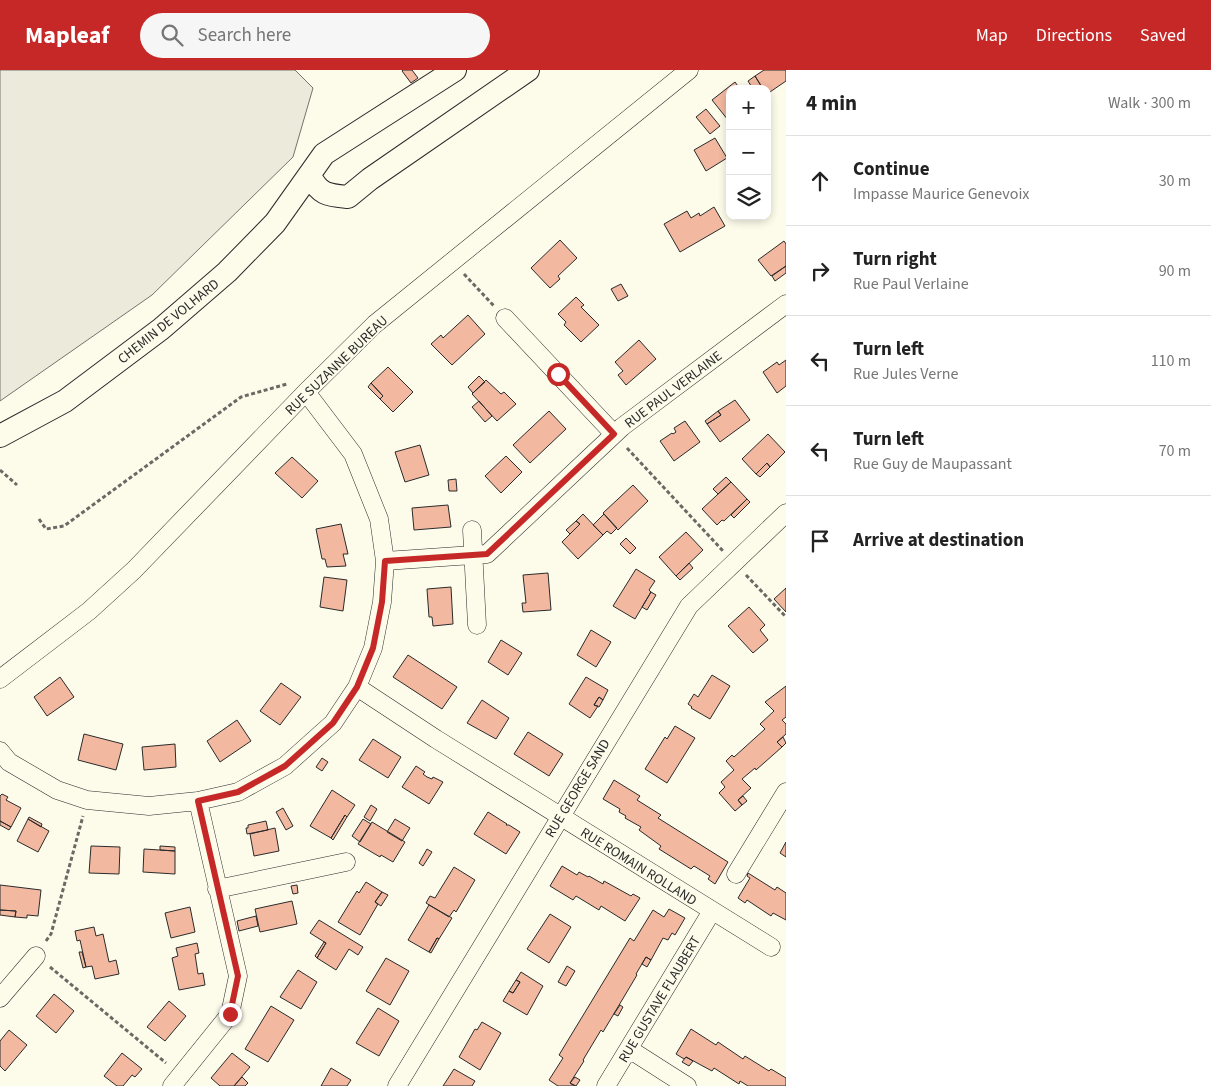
<!DOCTYPE html>
<meta charset="utf-8">
<style>
body{margin:0;font-family:"Source Sans 3",sans-serif;background:#f6f6f6;color:#222}
.controls{position:absolute;right:15px;top:15px;display:grid;overflow:hidden;border-radius:10px;box-shadow:0 2px 8px #0003}
.controls button{width:45px;height:45px;display:grid;place-items:center;padding:0;border:0;border-bottom:1px solid #e0e0e0;background:#fff;color:#222;font:25px sans-serif}
.stop{position:absolute;width:15px;height:15px;margin:-11px;border:4px solid #c62828;border-radius:50%;background:#fff}
.stop.end{background:#c62828;border-color:#fff;box-shadow:0 1px 5px #0008}
.list{margin:0;padding:0;list-style:none}
h2{display:flex;justify-content:space-between;align-items:center;height:65px;margin:0;padding:0 20px;font-size:21px}
h2 small{font-size:16px;font-weight:400;color:#767676}
.list li{display:grid;grid-template-columns:32px 1fr auto;gap:15px;align-items:center;box-sizing:border-box;height:90px;padding:0 20px;border-top:1px solid #e0e0e0}
.list b{display:block;font-size:19px;white-space:nowrap}
.list p{margin:0;font-size:16px;white-space:nowrap;color:#767676}
.list em{font-size:16px;font-style:normal;color:#767676}
.icon{flex:none;width:28px;height:28px;fill:none;stroke:currentColor;stroke-width:2;stroke-linecap:round;stroke-linejoin:round}
.map{position:relative;flex:none;width:786px;height:1016px;overflow:hidden}
header{display:flex;align-items:center;gap:30px;box-sizing:border-box;height:70px;padding:0 25px;background:#c62828;color:#fff}
header strong{font-size:24px}
nav{display:flex;gap:28px;margin-inline-start:auto;font-size:18px}
.search{width:350px;height:45px;background:#f6f6f6;display:flex;align-items:center;gap:12px;box-sizing:border-box;padding:0 18px;border-radius:28px;color:#767676;font-size:19px}
main{display:flex}
aside{flex:1;background:#fff}
.map>svg:first-child{display:block}
.green{fill:#ecebdb;stroke:#74746e}
.building{fill:#f2b8a0;stroke:#2b2b2b}
.lines{fill:none;stroke-linecap:round;stroke-linejoin:round}
.minor-casing{stroke:#2b2b2b;stroke-width:19}
.tertiary-casing{stroke:#2b2b2b;stroke-width:24}
.path{stroke:#6a6964;stroke-width:3;stroke-dasharray:4 2.5;stroke-linecap:butt}
.minor{stroke:#fdfbea;stroke-width:18}
.tertiary{stroke:#fdfbea;stroke-width:22}
.route{stroke:#c62828;stroke-width:6}
.labels{text-anchor:middle;stroke-width:4;stroke-linejoin:round;paint-order:stroke}
.street-label{font-size:14px;fill:#2b2b2b;stroke:#fdfbea}
</style>
<header>
<strong>Mapleaf</strong>
<div class="search"><svg class="icon" aria-label="search" viewBox="0 0 24 24"><circle cx="10" cy="10" r="6"/><path d="M15 15l6 6"/></svg>Search here</div>
<nav><a>Map</a><a>Directions</a><a>Saved</a></nav>
</header>
<main>
<div class="map">
<svg width="786" height="1016" viewBox="0 0 786 1016">
<rect width="100%" height="100%" fill="#fdfbea"/>
<path class="green" d="M0 0H295L313 18 293 87 152 225 0 331Z"/>
<path class="building" d="M403 0H412L418 8 411 13 402 1Z
M764 0H786V11L767 24V19H763L755 6Z
M755 6 763 19H753L748 11Z
M735 12 740 19H730V49L728 50 712 30Z
M706 39 720 56 710 64 696 47Z
M715 68 727 88 706 101 694 80Z
M714 137 725 156 680 182 664 154 687 141 691 148 699 143 700 146Z
M560 170 577 188 558 206 560 209 550 218 531 198Z
M784 171 786 174V196L771 206 758 190Z
M786 196V203L775 211 772 206Z
M621 214 628 226 618 231 611 219Z
M576 227 584 235 581 237 599 255 581 272 564 255 566 252 558 244Z
M468 245 485 264 452 295 431 274 441 265 443 268Z
M639 270 656 289 626 315 618 305 623 301 615 292Z
M786 290V316L777 323 763 302 777 292 779 295Z
M388 297 413 322 393 342 380 329 383 326 371 313Z
M479 306 485 312 473 323 468 317Z
M486 310 501 324 504 322 516 334 497 351 472 324Z
M371 313 383 326 380 329 368 317Z
M735 330 750 350 720 372 707 354 721 345 718 341Z
M479 331 492 346 485 352 472 337Z
M549 341 566 359 530 393 513 375Z
M718 341 721 345 707 354 705 351Z
M685 351 700 372 674 391 660 371 672 363 673 364 676 362 674 358Z
M768 364 785 382 770 397 767 393 756 404 742 389Z
M420 375 429 405 405 412 395 382Z
M506 386 522 402 501 423 485 406Z
M292 387 318 411 302 428 275 403Z
M767 393 770 397 760 407 756 404Z
M726 407 731 412 718 424 713 419Z
M456 409 457 421H449L448 410Z
M731 412 747 429 724 451 722 450 717 455 702 439Z
M633 415 648 431 618 460 603 443Z
M747 429 750 432 734 448 731 445Z
M448 435 451 457 414 460 412 438Z
M583 444 603 465 578 489 562 472 580 454 576 451Z
M604 444 617 458 611 464 607 461 603 465 593 455Z
M576 451 580 454 570 464 566 460Z
M341 454 348 484H343L346 496 327 497 325 489H322L316 459Z
M686 462 703 480 676 506 659 487Z
M626 468 636 478 630 484 620 474Z
M689 493 693 498 680 510 676 506Z
M636 499 655 511 649 520 651 522 635 549 613 536Z
M548 503 551 540 523 542 522 533H526L523 505Z
M324 507 347 510 343 541 320 537Z
M451 517 453 554 433 556 432 547H429L427 519Z
M786 518V542L774 529Z
M651 522 656 525 647 540 642 537Z
M749 537 765 555 760 560 768 570 753 583 728 556Z
M591 560 611 572 596 597 577 585Z
M501 570 522 583 508 605 488 592Z
M408 585 457 617 442 639 393 607Z
M712 605 730 616 710 649 691 638 692 637 688 634 694 624 698 627Z
M60 607 74 627 47 646 34 627Z
M586 607 608 620 603 630 599 627 594 635 598 636 590 648 569 634Z
M281 613 301 627 280 655 260 641Z
M786 616V647L782 650 786 654V664L777 672 782 677 756 700 755 698 742 709 751 718 738 730 742 735 735 741 719 723 725 717 721 712 734 700 726 691 732 685 734 687 765 659 760 654 774 641 765 632Z
M599 627 603 630 599 637 594 635Z
M482 630 509 648 496 669 467 653Z
M237 650 251 671 220 692 207 671Z
M675 656 695 668 667 713 645 699 665 667 667 669Z
M528 662 563 684 549 706 514 684Z
M84 664 123 674 116 700 78 690Z
M783 667 786 673 782 677 777 672Z
M373 669 401 687 388 708 359 690Z
M175 674 176 697 144 700 142 677Z
M322 688 328 692 322 701 316 697Z
M416 696 425 702 423 704 427 707 432 709 433 707 443 712 429 734 402 717Z
M614 710 640 726 637 730 661 745 658 748 728 792 715 814 708 809 710 806 694 796 691 799 659 779 661 776 639 760 641 757 625 748 626 746 619 742 620 739 603 729Z
M332 720 355 735 347 747 345 745 331 768 310 756Z
M2 724 8 727 6 730 21 738 11 757 0 751V726Z
M743 726 747 731 742 735 738 730Z
M371 735 377 739 370 751 364 747Z
M283 738 293 756 286 760 276 742Z
M488 742 507 754 506 755H509L520 762 506 784 474 764Z
M345 745 347 747 333 770 331 768Z
M29 747 42 754 41 757 28 749Z
M28 749 49 761 38 782 17 771Z
M363 749 371 754 360 772 352 766Z
M395 749 410 758 402 771 387 762Z
M0 751 11 757 9 760 0 755Z
M266 751 268 760 247 764 246 758H248V755Z
M372 752 405 772 393 792 381 785 380 787 358 774Z
M275 758 279 781 254 786 250 764Z
M786 772V787L780 783Z
M91 776 120 777 119 804 89 803Z
M160 776 175 777V781L160 780Z
M144 779 175 781V804L143 802Z
M427 779 432 782 423 796 419 793Z
M562 796 577 805 579 802 588 807 589 806 603 814 604 811 631 826 633 824 640 828 625 851 601 836 599 840 576 826 573 830 550 816Z
M454 797 475 810 456 842 454 840 449 847 426 833 430 826 435 828Z
M748 803 775 820 777 817 786 823V850L773 843 771 846 747 830 745 833 738 828 750 808 747 806Z
M366 812 382 822 375 832 378 834 360 865 338 852 357 821 359 823Z
M0 815 41 820 38 846 27 845V848L15 847 16 841 0 840Z
M297 815 298 823 293 824 291 816Z
M382 822 388 825 381 836 375 832Z
M292 831 297 854 260 862 255 839Z
M429 835 452 848 439 869 437 868 429 882 408 870Z
M190 837 195 862 171 868 165 843Z
M669 839 685 848 675 865 672 863 668 870 663 868 651 890 646 887 636 904 637 905 603 962 601 960 583 990 584 991 570 1013 575 1016H558L549 1010 563 988 559 985 630 868 634 871 653 840 664 847Z
M0 840 16 841 15 847 0 845Z
M550 844 571 857 549 893 527 879Z
M256 846 258 856 239 861 237 851Z
M319 850 363 877 358 885 349 879 336 900 317 888 326 873 310 863Z
M94 857 96 866 103 864 109 892 116 890 119 904 95 909 92 896 86 897 80 870 77 871 75 861Z
M437 868 439 869 431 883 429 882Z
M324 872 326 873 317 888 315 886Z
M197 873 199 883 195 884 198 904 203 903 205 915 179 920 172 888 178 886 176 878Z
M79 882H82L86 897 83 898Z
M646 887 651 890 647 897 642 894Z
M386 888 409 901 390 935 366 921Z
M567 896 575 901 566 916 558 912Z
M298 900 317 912 301 939 280 927Z
M521 902 543 916 527 945 503 931 509 921 513 923 520 912 516 910Z
M516 910 520 912 513 923 509 921Z
M54 924 74 941 56 963 36 946Z
M169 931 186 946 165 971 147 957Z
M620 935 623 937 618 946 614 944Z
M271 936 294 950 268 992 245 979Z
M378 938 399 951 379 986 356 973Z
M482 952 501 963 480 1000 459 987 475 959 477 960Z
M691 959 716 975 718 972 743 989 745 986 769 1001 771 999 786 1008V1016H748L740 1011 739 1014 714 998 712 1001 686 987 684 989 676 984Z
M9 960 27 975 5 1001 0 996V971Z
M122 983 142 999 135 1007 132 1005 123 1016H117L104 1006Z
M232 983 250 997 234 1016H220L211 1008Z
M686 987 693 991 689 996 682 992Z
M331 998 351 1010 347 1016H321Z
M454 999 475 1011 472 1016H443Z
M242 1007 248 1013 245 1016H234Z
M575 1007 580 1010 576 1016 570 1013Z"/>
<g class="lines">
<defs>
<path id="minor" d="M505 248 614 364
M472 460 477 555
M385 491 487 484 622 357 786 234
M0 609 89 541 134 500 306 322 375 254 689 0
M357 617 436 669 771 877
M0 681 9 692 57 720 87 730 149 736 198 731 238 722 285 696 333 653 357 617 373 578 382 532 385 491 379 449 353 384 306 322
M736 804 786 722
M217 819 346 792
M0 928 36 886
M629 979 687 1016
M172 1016 230 944 238 906 198 731
M397 1016 689 536 786 443
M606 1016 712 841"/>
<path id="tertiary" d="M310 106C320 125 328 125 348 127L370 109 528 0
M0 366 65 331 161 259 227 202 275 153 324 84 455 0"/>
</defs>
<use href="#minor" class="minor-casing"/>
<use href="#tertiary" class="tertiary-casing"/>
<path class="path" d="M464 204 494 236
M627 378 723 481
M0 400 17 415
M39 449 46 459 64 456 241 327 287 314
M746 505 786 547
M46 871 51 864 83 746
M50 897 166 993"/>
<use href="#minor" class="minor"/>
<use href="#tertiary" class="tertiary"/>
</g>
<g class="lines">
<path class="route" d="M230 944 238 906 198 731 238 722 285 696 333 653 357 617 373 578 382 532 385 491 487 484 614 364 558 304"/>
</g>
<g class="labels">
<g class="street-label">
<text transform="translate(168 251) rotate(-39)" y="5">CHEMIN DE VOLHARD</text>
<text transform="translate(336 295) rotate(-44)" y="5">RUE SUZANNE BUREAU</text>
<text transform="translate(673 319) rotate(-37)" y="5">RUE PAUL VERLAINE</text>
<text transform="translate(577 718) rotate(-59)" y="5">RUE GEORGE SAND</text>
<text transform="translate(639 796) rotate(32)" y="5">RUE ROMAIN ROLLAND</text>
<text transform="translate(659 929) rotate(-59)" y="5">RUE GUSTAVE FLAUBERT</text>
</g>
</g>
</svg>
<div class="controls">
<button>+</button>
<button>−</button>
<button><svg class="icon" aria-label="layers" viewBox="0 0 24 24"><path d="M12 4l9 5-9 5-9-5zM3 14l9 5 9-5"/></svg></button>
</div>
<div class="stop" style="left:558px;top:304px"></div>
<div class="stop end" style="left:230px;top:944px"></div>
</div>
<aside>
<h2>4 min<small>Walk · 300 m</small></h2>
<ul class="list">
<li><svg class="icon" aria-label="ahead" viewBox="0 0 24 24"><path d="M12 20V5M6 11l6-6 6 6"/></svg><div><b>Continue</b><p>Impasse Maurice Genevoix</p></div><em>30 m</em></li>
<li><svg class="icon" aria-label="right" viewBox="0 0 24 24"><path d="M7 20v-9h11M14 6l5 5-5 5"/></svg><div><b>Turn right</b><p>Rue Paul Verlaine</p></div><em>90 m</em></li>
<li><svg class="icon" aria-label="left" viewBox="0 0 24 24"><path d="M17 20v-9H6M10 6l-5 5 5 5"/></svg><div><b>Turn left</b><p>Rue Jules Verne</p></div><em>110 m</em></li>
<li><svg class="icon" aria-label="left" viewBox="0 0 24 24"><path d="M17 20v-9H6M10 6l-5 5 5 5"/></svg><div><b>Turn left</b><p>Rue Guy de Maupassant</p></div><em>70 m</em></li>
<li><svg class="icon" aria-label="arrive" viewBox="0 0 24 24"><path d="M6 21V4h12l-3 4 3 4H6"/></svg><div><b>Arrive at destination</b></div></li>
</ul>
</aside>
</main>
